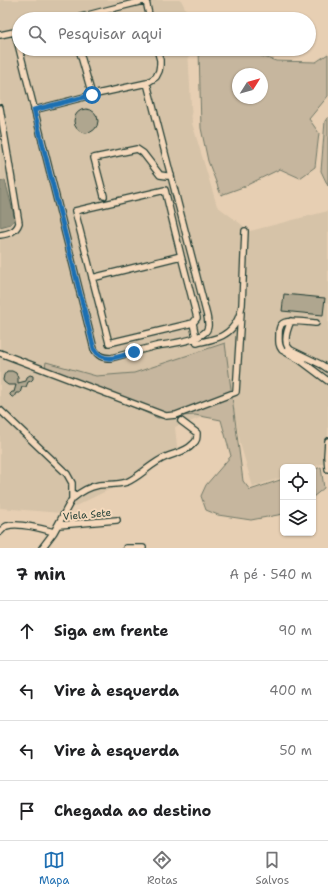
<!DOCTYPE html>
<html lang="pt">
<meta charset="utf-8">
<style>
body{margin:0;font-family:"Shantell Sans",sans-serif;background:#f6f6f6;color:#202124}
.controls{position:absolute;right:12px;bottom:12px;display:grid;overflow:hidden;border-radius:6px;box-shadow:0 1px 3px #0004}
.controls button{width:36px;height:36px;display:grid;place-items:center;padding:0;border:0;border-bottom:1px solid #e0e0e0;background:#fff;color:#202124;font:20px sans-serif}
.compass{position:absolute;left:232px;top:68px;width:36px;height:36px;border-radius:50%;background:#fff;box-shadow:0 1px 3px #0004;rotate:53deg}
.stop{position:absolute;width:12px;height:12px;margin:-9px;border:3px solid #1f6fb2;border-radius:50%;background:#fff}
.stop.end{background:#1f6fb2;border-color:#fff;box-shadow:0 1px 4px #0008}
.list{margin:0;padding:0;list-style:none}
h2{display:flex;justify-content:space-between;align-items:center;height:52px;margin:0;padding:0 16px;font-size:17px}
h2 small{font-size:13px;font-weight:400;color:#757577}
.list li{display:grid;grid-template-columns:26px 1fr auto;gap:12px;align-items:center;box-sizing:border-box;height:60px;padding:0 16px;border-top:1px solid #e0e0e0}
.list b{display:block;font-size:15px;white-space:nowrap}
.list em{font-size:13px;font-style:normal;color:#757577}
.icon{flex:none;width:22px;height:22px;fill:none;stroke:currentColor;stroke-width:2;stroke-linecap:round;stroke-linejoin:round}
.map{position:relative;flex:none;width:328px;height:548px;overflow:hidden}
.search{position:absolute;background:#fff;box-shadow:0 1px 3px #0004;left:12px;right:12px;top:12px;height:44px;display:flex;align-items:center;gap:10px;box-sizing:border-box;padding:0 14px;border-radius:22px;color:#757577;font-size:15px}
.sheet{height:292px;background:#fff}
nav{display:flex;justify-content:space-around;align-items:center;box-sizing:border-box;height:56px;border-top:1px solid #e0e0e0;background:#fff;font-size:11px;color:#757577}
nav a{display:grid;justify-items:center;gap:2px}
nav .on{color:#1f6fb2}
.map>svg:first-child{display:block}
.built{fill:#d6c3a8}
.green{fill:#c6b69e;stroke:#727a69;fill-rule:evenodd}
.water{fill:#989580;stroke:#687262}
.building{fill:#afa68f;stroke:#1f3d34}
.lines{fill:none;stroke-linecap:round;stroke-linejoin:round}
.minor-casing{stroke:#1f3d34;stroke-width:8}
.minor{stroke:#f4d8bb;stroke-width:5.5}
.route{stroke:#1f6fb2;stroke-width:5}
.labels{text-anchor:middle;stroke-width:4;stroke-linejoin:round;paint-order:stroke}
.street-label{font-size:10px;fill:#1f3d34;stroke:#f4d8bb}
</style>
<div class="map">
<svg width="328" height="548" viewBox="0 0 328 548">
<rect width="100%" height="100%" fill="#e7cfb3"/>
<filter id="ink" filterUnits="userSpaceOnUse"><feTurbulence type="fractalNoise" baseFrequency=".025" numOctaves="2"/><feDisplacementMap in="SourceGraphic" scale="8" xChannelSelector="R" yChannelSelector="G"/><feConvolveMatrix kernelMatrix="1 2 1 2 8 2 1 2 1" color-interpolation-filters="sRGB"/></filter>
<g filter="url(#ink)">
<path class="built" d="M0 0H181L186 10V19H19V49H188L192 123 217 206 250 231 328 211V462L312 467H283V477L253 487 240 443 233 406 175 427 178 456 61 513 0 508Z"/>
<path class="green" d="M199 49H240L276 61 316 62 328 54V96L309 119 319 133 315 167 300 178 280 169 243 187 221 195 208 161 201 128ZM238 74H262V98H238Z
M328 117V186L321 171 325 121Z
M225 343 243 481 250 490 283 479V514L251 520 218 515 206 510 201 496 206 485 231 456 221 420 195 415 158 418 45 368 46 362 96 376 134 373Z
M321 467 324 488 313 497V470Z"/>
<path class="water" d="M5 180 15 219 11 224 0 227V182Z"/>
<path class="building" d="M74 121a12 12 0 1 1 24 0a12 12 0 1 1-24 0Z
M284 294 325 298 323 315 282 311Z
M7 371H12L16 373 18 378V383L26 381 27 377 30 375 33 376V379L31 381 28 382 26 387H22L20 393H16L14 397H12L10 395V394L12 392H14L16 385H8L4 382 3 380 4 375Z"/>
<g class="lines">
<defs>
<path id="minor" d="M146 1 150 19
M73 19 103 11 147 0
M15 32 94 349C98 356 102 358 111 358 126 354 141 350 156 346 168 344 196 341 204 333 210 329 208 322 207 316L147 83
M0 35 19 31
M79 49 92 95
M0 108 19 223C16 232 8 234 0 235
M34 110 92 95 147 83 156 77 159 71 160 65V60L157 49
M104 196 94 158 137 149 143 153 160 175 167 176 171 175
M181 256 165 190 75 211 109 343 193 323
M92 278 181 256 197 318 193 323 197 343C205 341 219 339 225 334 235 328 240 316 242 305L245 231
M291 321C287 330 282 344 291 350L322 365 328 369
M316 323C308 323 286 318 281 325 279 328 279 331 279 334 279 341 278 345 282 350L300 360 328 381
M0 353 166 416 176 415 236 392 241 313
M0 410 67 474 72 483V499L54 532 42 548
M328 441 327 456 328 469
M72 499C80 492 88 487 99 485 108 484 118 485 127 482 141 476 151 463 166 457 175 453 186 452 193 444 197 441 197 438 197 433L181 421
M59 525 117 520
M0 532C2 530 5 526 7 526 19 522 43 529 54 532
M126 548H143"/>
</defs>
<use href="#minor" class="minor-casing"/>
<use href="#minor" class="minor"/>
</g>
</g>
<g class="lines" filter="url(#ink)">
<path class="route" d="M92 95 34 110 94 349C104 365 120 356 134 352"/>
</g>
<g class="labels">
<g class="street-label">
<text transform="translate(87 514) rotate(-5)" y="4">Viela Sete</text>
</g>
</g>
</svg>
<div class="controls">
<button><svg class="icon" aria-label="locate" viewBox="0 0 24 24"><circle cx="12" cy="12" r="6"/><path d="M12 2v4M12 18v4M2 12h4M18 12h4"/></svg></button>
<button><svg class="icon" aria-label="layers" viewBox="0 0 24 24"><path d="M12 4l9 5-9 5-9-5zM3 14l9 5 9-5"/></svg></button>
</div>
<svg class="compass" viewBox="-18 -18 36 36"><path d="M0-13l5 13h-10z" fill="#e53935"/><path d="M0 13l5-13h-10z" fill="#757577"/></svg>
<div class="stop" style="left:92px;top:95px"></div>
<div class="stop end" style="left:134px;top:352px"></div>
<div class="search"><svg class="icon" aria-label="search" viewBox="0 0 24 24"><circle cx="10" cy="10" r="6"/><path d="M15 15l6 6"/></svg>Pesquisar aqui</div>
</div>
<section class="sheet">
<h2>7 min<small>A pé · 540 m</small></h2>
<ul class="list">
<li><svg class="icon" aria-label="ahead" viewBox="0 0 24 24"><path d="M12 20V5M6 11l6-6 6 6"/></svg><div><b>Siga em frente</b></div><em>90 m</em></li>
<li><svg class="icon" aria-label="left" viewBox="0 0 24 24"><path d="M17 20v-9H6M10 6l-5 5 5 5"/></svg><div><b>Vire à esquerda</b></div><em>400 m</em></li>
<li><svg class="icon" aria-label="left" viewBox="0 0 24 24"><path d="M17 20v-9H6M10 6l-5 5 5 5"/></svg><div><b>Vire à esquerda</b></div><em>50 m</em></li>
<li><svg class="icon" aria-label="arrive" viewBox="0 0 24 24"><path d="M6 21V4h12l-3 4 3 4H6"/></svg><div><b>Chegada ao destino</b></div></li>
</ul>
</section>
<nav>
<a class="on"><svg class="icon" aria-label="map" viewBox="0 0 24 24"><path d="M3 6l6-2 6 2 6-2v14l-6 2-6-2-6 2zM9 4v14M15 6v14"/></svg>Mapa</a>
<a><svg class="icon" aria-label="directions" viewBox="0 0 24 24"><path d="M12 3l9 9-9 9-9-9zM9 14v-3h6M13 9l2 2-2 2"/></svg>Rotas</a>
<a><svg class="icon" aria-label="saved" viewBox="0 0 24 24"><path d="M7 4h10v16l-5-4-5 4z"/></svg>Salvos</a>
</nav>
